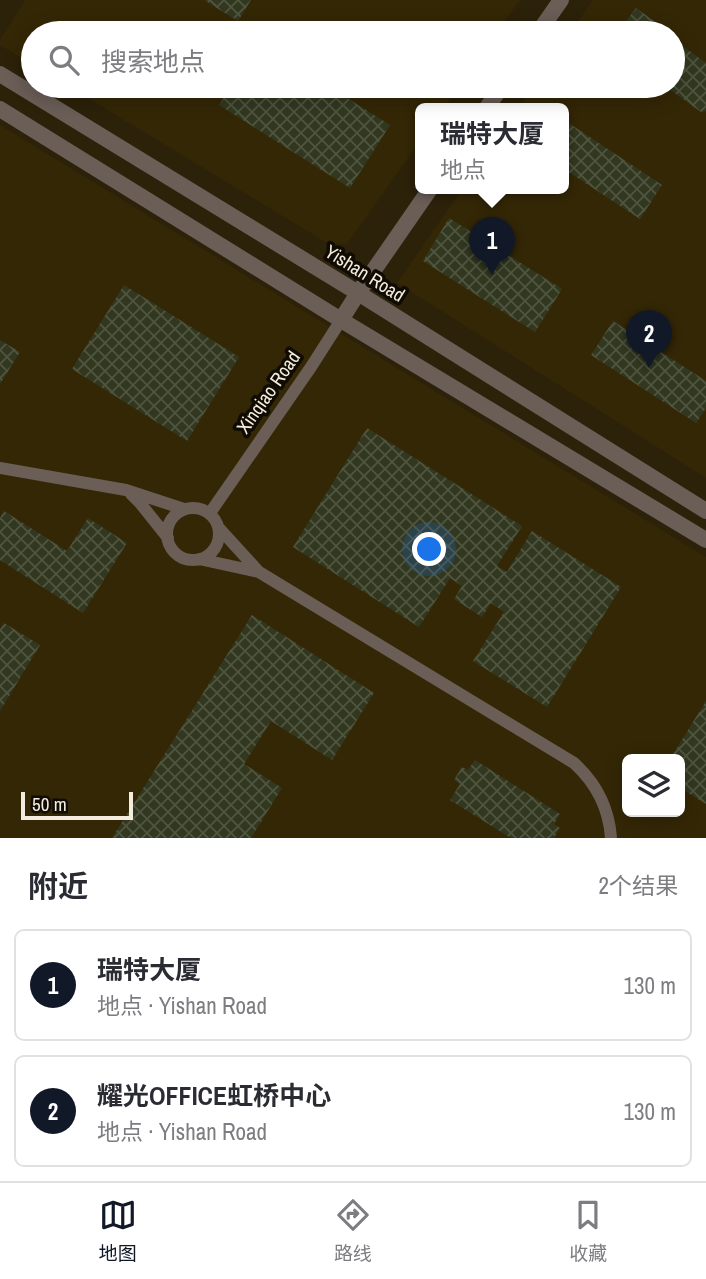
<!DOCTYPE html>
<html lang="zh">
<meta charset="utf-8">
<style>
body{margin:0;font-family:"Archivo Narrow","Noto Sans SC",sans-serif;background:#f7f7f7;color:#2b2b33}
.controls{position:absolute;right:21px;bottom:21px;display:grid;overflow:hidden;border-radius:10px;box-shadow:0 4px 18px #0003}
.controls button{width:63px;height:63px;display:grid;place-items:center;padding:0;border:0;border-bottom:2px solid #e1e1e2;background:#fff;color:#2b2b33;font:35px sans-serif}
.scale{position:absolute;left:21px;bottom:18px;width:112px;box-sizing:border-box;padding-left:7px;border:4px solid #f4eddf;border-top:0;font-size:19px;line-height:24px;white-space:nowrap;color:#f4eddf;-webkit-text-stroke:5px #100c03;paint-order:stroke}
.you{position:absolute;left:430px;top:550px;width:24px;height:24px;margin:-18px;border:5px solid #fff;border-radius:50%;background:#1a73e8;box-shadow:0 0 0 10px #1a73e833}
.badge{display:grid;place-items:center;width:46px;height:46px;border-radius:50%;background:#111827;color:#fff;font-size:23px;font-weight:700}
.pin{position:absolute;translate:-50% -58px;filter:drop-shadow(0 2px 4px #0008)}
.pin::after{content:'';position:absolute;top:37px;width:24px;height:21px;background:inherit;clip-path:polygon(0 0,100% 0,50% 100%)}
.popup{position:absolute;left:415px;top:103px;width:154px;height:91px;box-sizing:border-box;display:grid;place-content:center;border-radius:10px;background:#fff;filter:drop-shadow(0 2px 5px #0005);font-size:23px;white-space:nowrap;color:#7c7c81}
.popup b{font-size:26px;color:#2b2b33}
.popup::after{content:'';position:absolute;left:50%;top:100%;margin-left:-14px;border:14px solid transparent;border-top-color:#fff}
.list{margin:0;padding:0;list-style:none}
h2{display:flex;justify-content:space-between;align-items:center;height:91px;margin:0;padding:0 28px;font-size:30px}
h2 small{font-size:23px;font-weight:400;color:#7c7c81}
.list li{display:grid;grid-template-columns:46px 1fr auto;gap:21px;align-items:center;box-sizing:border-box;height:112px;margin:0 14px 14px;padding:0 14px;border:2px solid #e1e1e2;border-radius:10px}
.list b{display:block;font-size:26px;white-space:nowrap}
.list p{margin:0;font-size:23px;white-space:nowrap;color:#7c7c81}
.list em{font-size:23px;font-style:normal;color:#7c7c81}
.icon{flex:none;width:38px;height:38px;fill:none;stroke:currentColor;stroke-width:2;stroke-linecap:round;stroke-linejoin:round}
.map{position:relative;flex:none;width:706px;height:838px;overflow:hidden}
.search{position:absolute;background:#fff;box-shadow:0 4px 18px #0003;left:21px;right:21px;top:21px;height:77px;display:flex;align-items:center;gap:18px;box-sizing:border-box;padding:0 24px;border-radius:38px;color:#7c7c81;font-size:26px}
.sheet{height:343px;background:#fff}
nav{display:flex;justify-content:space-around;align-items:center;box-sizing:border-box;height:98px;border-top:2px solid #e1e1e2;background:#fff;font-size:19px;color:#7c7c81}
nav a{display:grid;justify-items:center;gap:4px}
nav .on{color:#111827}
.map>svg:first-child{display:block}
.built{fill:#342706;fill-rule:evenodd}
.building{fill:url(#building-cross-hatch)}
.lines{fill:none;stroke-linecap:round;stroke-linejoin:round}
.minor{stroke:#6a5e57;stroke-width:12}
.tertiary{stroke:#6a5e57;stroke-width:16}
.labels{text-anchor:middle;stroke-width:7;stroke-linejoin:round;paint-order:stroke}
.street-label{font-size:19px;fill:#f4eddf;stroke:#100c03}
</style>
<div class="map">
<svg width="706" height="838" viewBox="0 0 706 838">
<defs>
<pattern id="building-cross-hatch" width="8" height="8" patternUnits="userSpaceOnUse" patternTransform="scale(1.75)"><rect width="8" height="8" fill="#323820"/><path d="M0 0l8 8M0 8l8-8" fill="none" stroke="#505540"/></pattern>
</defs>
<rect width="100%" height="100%" fill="#2c2109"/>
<path class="built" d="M25 0H520L496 33H33V65L0 45V40Z
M593 0H706V478L397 283 462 189H564V109H518L534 86H673V33H570Z
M68 86H459L443 109H420V141L347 244 327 243Z
M0 125 706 557V838H0ZM627 759H680V812H627Z"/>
<path class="building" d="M204 0H251L238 21Z
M636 8 654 21 652 24 665 33H617Z
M673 39 706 63V111L701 112 665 86H673Z
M231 86H328L390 125 350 188 219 105Z
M564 120 662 185 640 219 564 169Z
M449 218 562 289 535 332 423 261Z
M124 285 239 357 187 441 72 369Z
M613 321 706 381V408L696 423 591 355Z
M0 340 20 352 0 384Z
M367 428 522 526 497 566 507 572 532 531 621 587 547 707 473 661 504 612 491 603 482 617 454 599 462 586 450 578 419 627 293 547Z
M4 511 67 551 88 518 127 543 83 613 0 560V518Z
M252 615 374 693 332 760 271 721 244 764 282 788 251 838H112Z
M4 623 40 645 0 711V629Z
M706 701V804L680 788V759H670Z
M475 760 560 814 554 824 560 828 554 838H511L450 800 460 784 454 780 462 767 468 770Z"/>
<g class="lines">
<path class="minor" d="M0 468 126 490 184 509
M131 494 140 503 168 538
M167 534a26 26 0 1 1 52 0a26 26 0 1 1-52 0Z
M210 513 311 367 341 320
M199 559 259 572 218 527
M259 572 574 763C596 783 609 808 611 838"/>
<path class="tertiary" d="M538 33 561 0
M0 74 358 293 706 511
M0 109 341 320 706 540
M486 109 502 86
M341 320 358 293 430 189"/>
</g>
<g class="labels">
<g class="street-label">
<text transform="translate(365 273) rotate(32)" y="7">Yishan Road</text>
<text transform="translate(268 392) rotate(-55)" y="7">Xinqiao Road</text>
</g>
</g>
</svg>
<div class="controls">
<button><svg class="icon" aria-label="layers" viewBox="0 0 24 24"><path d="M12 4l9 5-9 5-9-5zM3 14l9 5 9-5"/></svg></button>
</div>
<div class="scale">50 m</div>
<div class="you"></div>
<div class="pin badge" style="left:492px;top:275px">1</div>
<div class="popup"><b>瑞特大厦</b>地点</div>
<div class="pin badge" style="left:649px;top:368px">2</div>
<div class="search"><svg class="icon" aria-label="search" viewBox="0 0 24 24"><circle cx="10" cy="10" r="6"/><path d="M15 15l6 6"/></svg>搜索地点</div>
</div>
<section class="sheet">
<h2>附近<small>2个结果</small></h2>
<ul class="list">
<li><span class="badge">1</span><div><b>瑞特大厦</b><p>地点 · Yishan Road</p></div><em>130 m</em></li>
<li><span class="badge">2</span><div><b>耀光OFFICE虹桥中心</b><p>地点 · Yishan Road</p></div><em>130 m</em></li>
</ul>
</section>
<nav>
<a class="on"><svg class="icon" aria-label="map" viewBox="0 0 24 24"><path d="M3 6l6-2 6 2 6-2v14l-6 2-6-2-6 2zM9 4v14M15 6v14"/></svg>地图</a>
<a><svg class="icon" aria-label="directions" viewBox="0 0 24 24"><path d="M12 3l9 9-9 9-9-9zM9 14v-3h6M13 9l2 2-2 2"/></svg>路线</a>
<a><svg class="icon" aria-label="saved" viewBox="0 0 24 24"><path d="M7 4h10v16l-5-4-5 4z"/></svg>收藏</a>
</nav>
